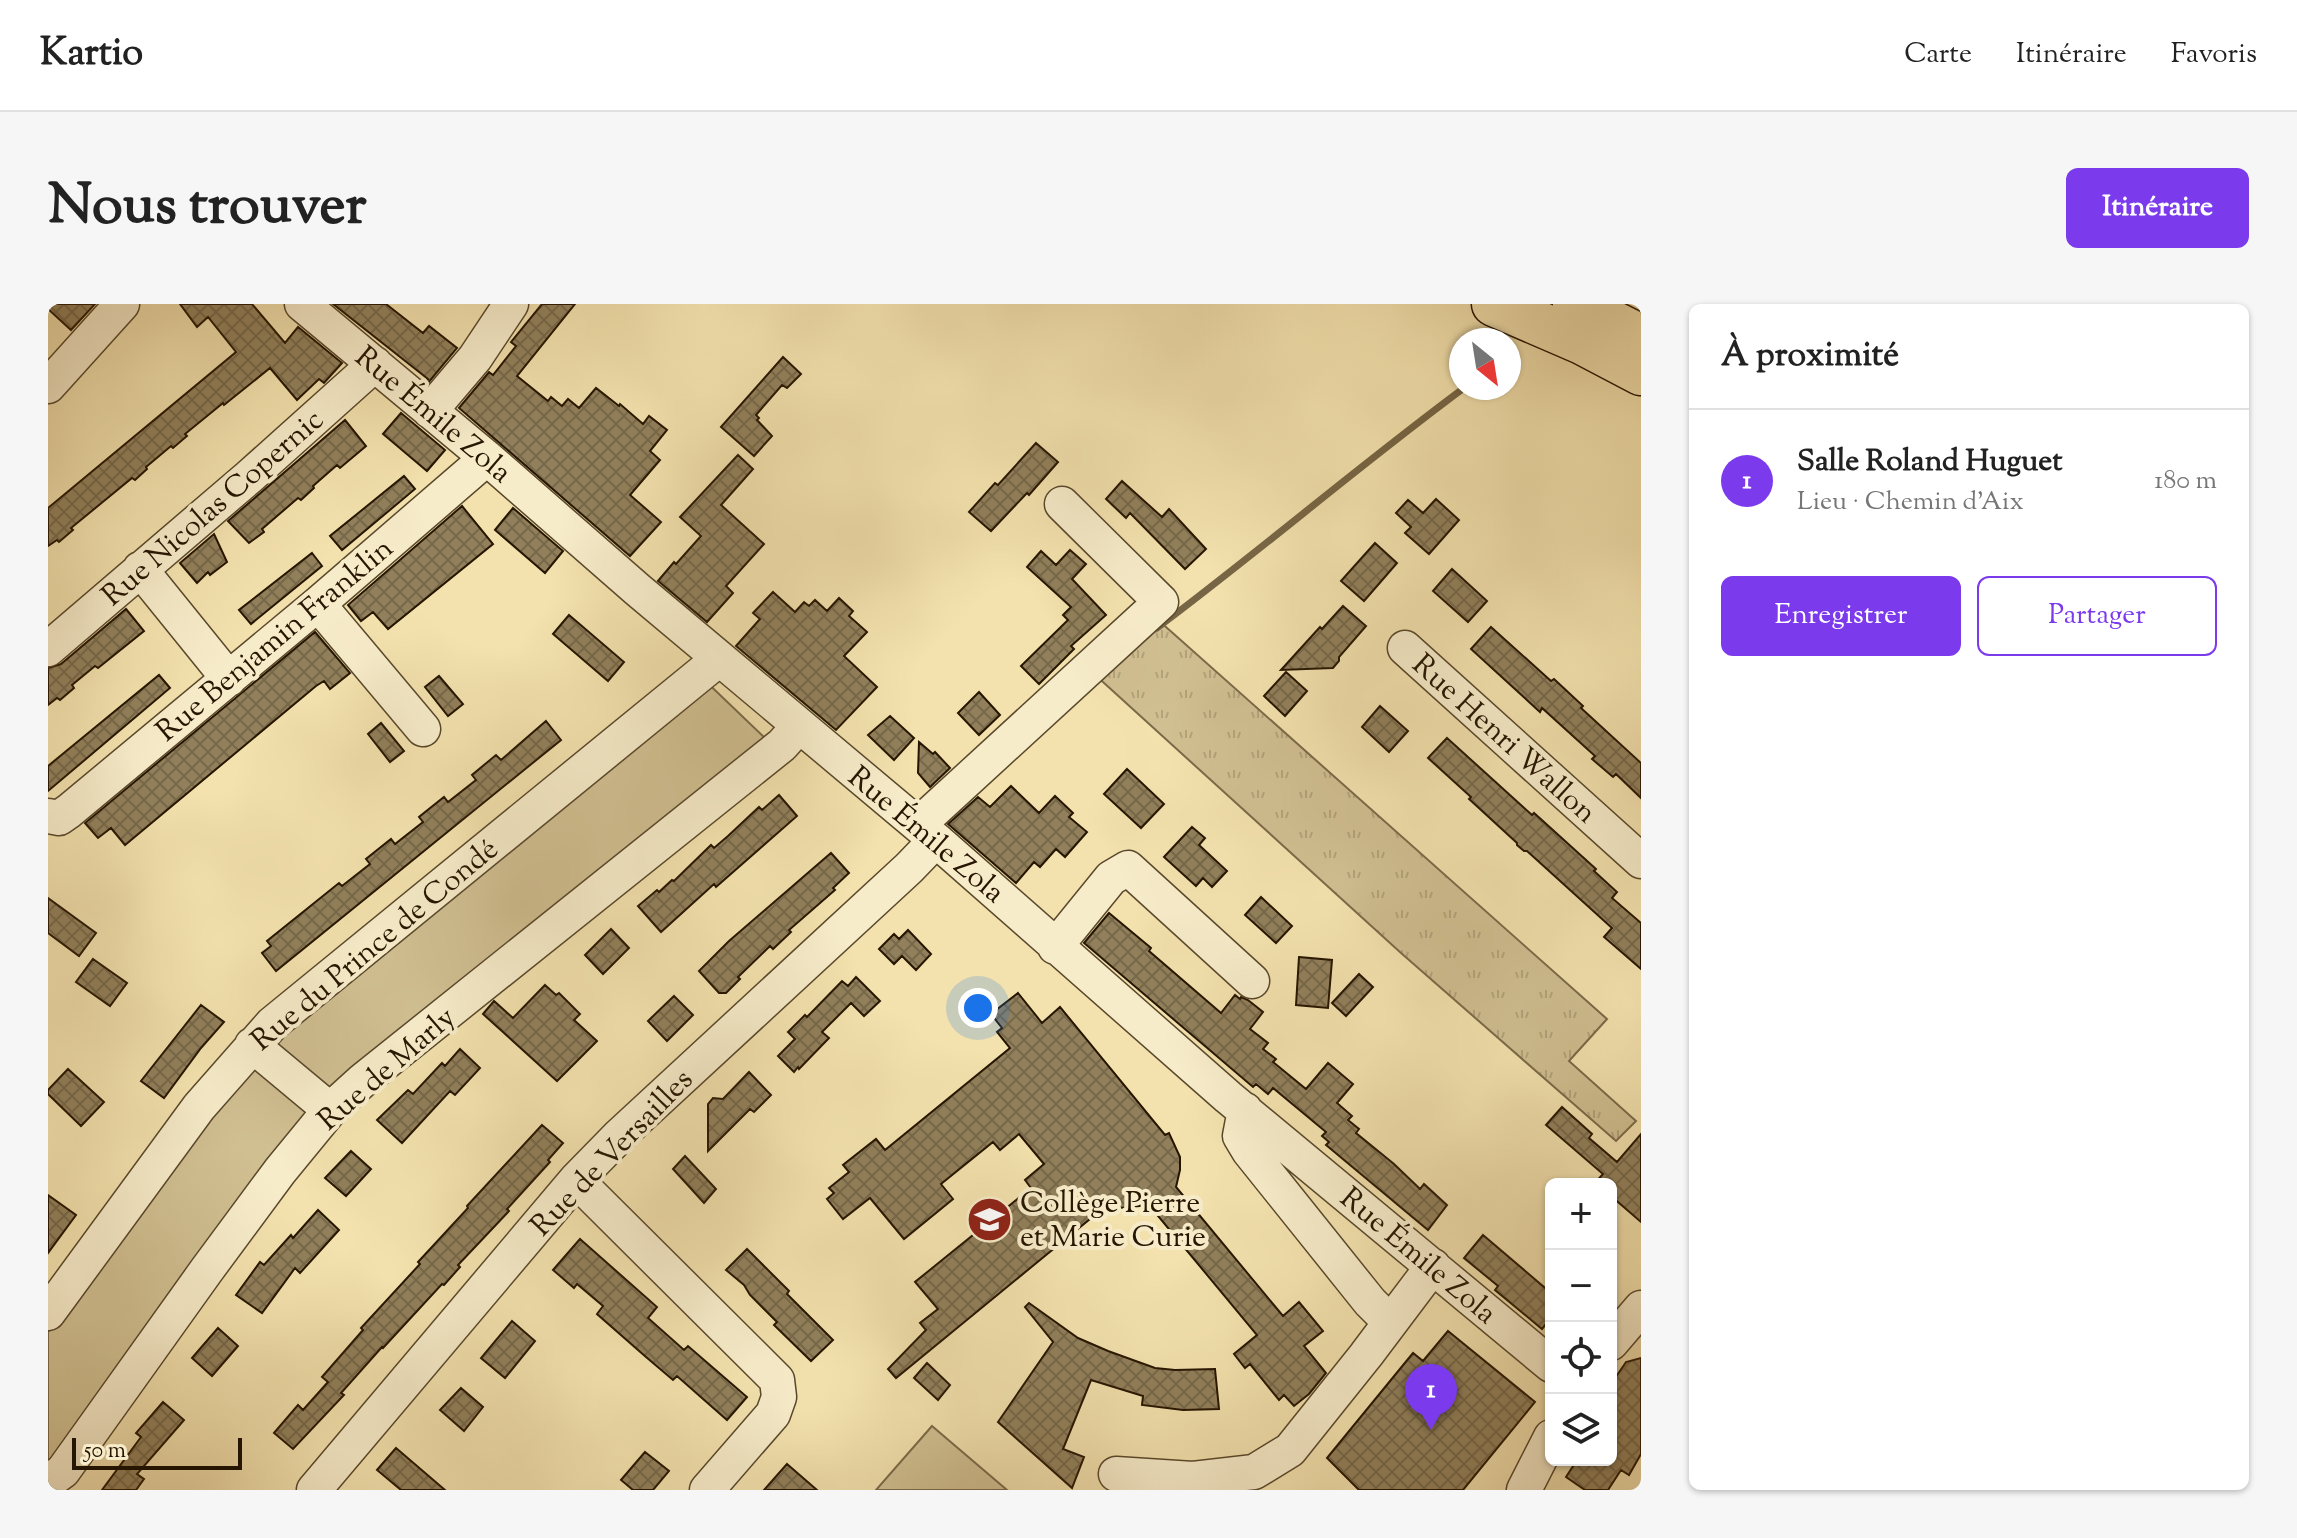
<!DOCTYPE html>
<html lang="fr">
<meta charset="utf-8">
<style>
body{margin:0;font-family:"Sorts Mill Goudy",serif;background:#f6f6f6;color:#222}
.controls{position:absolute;right:24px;bottom:24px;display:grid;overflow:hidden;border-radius:12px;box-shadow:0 2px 6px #0004}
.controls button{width:72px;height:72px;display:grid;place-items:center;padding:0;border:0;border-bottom:2px solid #e0e0e0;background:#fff;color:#222;font:40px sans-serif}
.compass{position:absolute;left:1401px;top:24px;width:72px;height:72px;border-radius:50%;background:#fff;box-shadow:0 2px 6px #0004;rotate:150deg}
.scale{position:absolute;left:24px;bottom:20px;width:170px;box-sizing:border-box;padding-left:8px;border:4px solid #261501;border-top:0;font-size:22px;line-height:28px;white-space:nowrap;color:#261501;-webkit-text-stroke:6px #f7ecca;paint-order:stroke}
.you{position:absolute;left:930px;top:704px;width:28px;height:28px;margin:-20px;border:6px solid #fff;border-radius:50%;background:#1a73e8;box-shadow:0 0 0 12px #1a73e833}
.badge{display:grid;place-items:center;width:52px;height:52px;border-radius:50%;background:#7c3aed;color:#fff;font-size:26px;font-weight:700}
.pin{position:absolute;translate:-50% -66px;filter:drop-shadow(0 2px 4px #0008)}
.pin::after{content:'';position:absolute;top:42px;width:28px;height:24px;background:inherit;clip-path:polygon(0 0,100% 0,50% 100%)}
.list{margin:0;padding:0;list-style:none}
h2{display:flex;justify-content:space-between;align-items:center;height:104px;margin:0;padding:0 32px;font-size:34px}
h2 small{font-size:26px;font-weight:400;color:#767676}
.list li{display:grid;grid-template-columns:52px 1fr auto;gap:24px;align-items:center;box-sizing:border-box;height:144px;padding:0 32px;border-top:2px solid #e0e0e0}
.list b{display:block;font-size:30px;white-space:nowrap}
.list p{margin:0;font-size:26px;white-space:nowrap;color:#767676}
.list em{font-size:26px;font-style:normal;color:#767676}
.actions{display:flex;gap:16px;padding:24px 32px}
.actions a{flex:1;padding:18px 0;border:2px solid #7c3aed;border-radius:12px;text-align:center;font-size:28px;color:#7c3aed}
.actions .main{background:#7c3aed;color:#fff}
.icon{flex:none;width:44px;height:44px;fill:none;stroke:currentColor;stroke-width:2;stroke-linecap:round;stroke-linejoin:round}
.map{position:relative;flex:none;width:1593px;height:1186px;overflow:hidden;border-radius:12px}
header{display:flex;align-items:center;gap:48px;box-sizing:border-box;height:112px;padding:0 40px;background:#fff;border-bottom:2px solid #e0e0e0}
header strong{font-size:38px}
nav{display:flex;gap:44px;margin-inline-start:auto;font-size:28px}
.intro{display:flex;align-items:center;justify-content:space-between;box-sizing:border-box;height:192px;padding:0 48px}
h1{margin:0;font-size:56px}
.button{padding:20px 36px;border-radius:12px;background:#7c3aed;color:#fff;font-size:28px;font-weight:700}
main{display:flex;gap:48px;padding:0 48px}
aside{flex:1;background:#fff;border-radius:12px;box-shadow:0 2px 6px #0004}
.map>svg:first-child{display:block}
.grass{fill:url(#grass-tufts);stroke:#7b6a49;stroke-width:2}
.park{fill:#d0bf91;stroke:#7b6a49;stroke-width:2}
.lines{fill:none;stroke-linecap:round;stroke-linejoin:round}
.stream{stroke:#776645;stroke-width:7}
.building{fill:url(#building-cross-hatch);stroke:#261501;stroke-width:2}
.minor-casing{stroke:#59482c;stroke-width:37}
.highway-casing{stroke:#261501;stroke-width:47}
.minor{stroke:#f7ecca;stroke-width:34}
.highway{stroke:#f3e2ae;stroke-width:44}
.labels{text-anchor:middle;stroke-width:8;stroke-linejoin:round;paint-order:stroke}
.street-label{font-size:30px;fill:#261501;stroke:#f7ecca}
.poi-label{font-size:30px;fill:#261501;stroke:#f7ecca;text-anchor:start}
</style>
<header>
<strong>Kartio</strong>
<nav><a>Carte</a><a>Itinéraire</a><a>Favoris</a></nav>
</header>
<div class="intro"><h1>Nous trouver</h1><a class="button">Itinéraire</a></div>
<main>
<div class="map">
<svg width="1593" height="1186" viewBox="0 0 1593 1186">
<defs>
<pattern id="grass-tufts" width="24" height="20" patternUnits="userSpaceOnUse" patternTransform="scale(2)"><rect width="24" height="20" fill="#d0bf91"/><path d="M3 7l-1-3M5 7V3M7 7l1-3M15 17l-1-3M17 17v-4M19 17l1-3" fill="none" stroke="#b2a37b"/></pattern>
<pattern id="building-cross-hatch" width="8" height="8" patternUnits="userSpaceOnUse" patternTransform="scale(2)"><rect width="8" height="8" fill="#91805b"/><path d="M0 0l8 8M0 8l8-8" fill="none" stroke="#766849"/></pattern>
</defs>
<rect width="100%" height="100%" fill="#f3e2ae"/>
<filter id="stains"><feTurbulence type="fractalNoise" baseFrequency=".0025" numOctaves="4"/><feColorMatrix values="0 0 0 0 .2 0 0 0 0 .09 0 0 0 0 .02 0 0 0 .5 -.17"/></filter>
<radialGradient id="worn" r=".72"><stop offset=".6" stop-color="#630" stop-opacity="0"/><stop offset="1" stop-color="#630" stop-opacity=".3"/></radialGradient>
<path class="grass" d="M1109 315 1559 715 1521 757 1588 817 1568 837 1353 649 1044 368Z"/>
<path class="park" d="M647 367 719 436 306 775 0 1169V1028L220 732Z
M884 1122 959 1186H828Z"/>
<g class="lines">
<path class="stream" d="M1109 324C1213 246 1312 161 1416 84"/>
</g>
<path class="building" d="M0 0H47L23 26 0 5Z
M132 0H204L237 39 250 23 294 59 276 79 271 75 249 96 222 64 176 101 175 99 137 130 139 132 125 144 123 142 98 163 99 165 87 176 84 174 23 224 25 226 11 238 9 236 0 242V204L188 48 160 13 149 23Z
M285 0H338L375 29 381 22 409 44 380 79 378 77 380 75Z
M494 0H527L469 72 500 97 503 93 514 102 520 95 531 104 548 84 571 102 572 100 595 120 601 112 619 126 602 147 612 156 582 191 613 218 582 252 411 104 441 68 445 71 468 42 463 38Z
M735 53 753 70 739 84 734 81 708 111 711 114 709 116 724 132 706 152 673 123Z
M353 109 397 146 379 167 335 130Z
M297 116 318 142 292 164 289 161 265 182 266 184 253 196 250 194 214 225 216 228 201 239 180 217Z
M988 139 1010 158 981 191 979 189 943 227 921 208 947 179 950 181Z
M690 151 705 165 673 201 716 240 678 282 685 289 659 318 610 277 626 258 628 260 653 232 632 213Z
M356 172 367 185 294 246 282 232Z
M1074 177 1114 213 1121 205 1158 245 1137 265 1082 209 1078 214 1058 195Z
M1388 195 1411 216 1381 250 1357 229 1363 223 1348 209 1360 196 1375 209Z
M414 202 445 240 340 325 325 308 313 317 300 301Z
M465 204 515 247 497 269 447 226Z
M166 230 179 258 162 271 160 268 149 279 132 259Z
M1327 239 1349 259 1316 297 1293 277Z
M1022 246 1038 260 1024 275 1058 311 1023 342 1026 345 991 380 973 362 1020 316 1015 311 1023 303 979 263 993 247 1008 261Z
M264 249 274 262 203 320 191 306Z
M1404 265 1439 297 1420 318 1385 287Z
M725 288 747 308 756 298 761 302 767 296 779 307 791 294 805 307 801 312 819 328 796 352 829 383 788 426 688 342 712 315 705 309Z
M1295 302 1318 322 1291 353V357L1285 364 1233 366 1272 323 1274 325Z
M78 305 96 327 50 364 47 362 24 381 26 384 12 396 9 394 0 401V364L13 360Z
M521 311 576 358 560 377 505 330Z
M1443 323 1503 377 1506 375 1535 402 1533 404 1593 459V494L1568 470 1565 473 1544 455 1547 452 1494 404 1492 408 1423 345Z
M267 328 302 369 282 385 276 377 268 382 77 541 63 524 50 534 37 519Z
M1238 368 1259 387 1237 412 1216 392Z
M111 371 122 384 0 487V462Z
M391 372 415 400 400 412 377 383Z
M931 388 952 411 931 431 910 409Z
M1332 402 1360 427 1341 448 1314 423Z
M842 412 866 434 846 456 820 431Z
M498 417 513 436 228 667 214 649 223 642 219 637 291 579 294 582 322 560 318 555 343 535 347 540 375 518 371 513 396 493 400 498 428 476 424 471 448 451 453 456Z
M333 419 356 447 342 458 320 430Z
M1399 434 1484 511 1486 509 1548 565 1546 567 1569 588 1564 594 1593 619V665L1556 633 1564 624 1479 547H1476L1469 541V539L1421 495 1423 493 1380 454Z
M871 438 885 450 887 448 902 464 882 483 870 469Z
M1079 465 1116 500 1093 524 1056 490Z
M963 482 991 509 1007 492 1025 509 1021 513 1039 528 1017 553 1008 545 992 563 986 558 968 579 900 520 930 493 942 503Z
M731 491 749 512 668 583 666 580 613 628 590 602 609 586 611 588 624 576 626 577 663 541 666 544 680 532 711 503 714 506Z
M1144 523 1157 534 1151 541 1179 567 1164 583 1155 574 1148 582 1116 553Z
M783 549 801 569 785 584 787 586 741 626 743 628 725 645 722 642 690 673 692 675 678 689H671L651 667 681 637Z
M1213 593 1244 622 1228 639 1197 611Z
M0 594 48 629 31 652 0 629Z
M1061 609 1103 644 1101 647 1173 709 1187 691 1192 695 1193 693 1200 696 1215 708 1202 725 1220 739 1215 745 1228 755 1225 758 1258 785 1280 759 1305 780 1289 799 1304 812 1300 816 1311 825 1308 829 1346 860 1372 885 1376 880 1399 901 1380 926 1278 841 1281 838 1274 832 1278 828 1225 784 1220 790 1208 780 1205 783 1036 639Z
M563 625 581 644 555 670 537 651Z
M860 626 883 650 868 666 854 652 846 660 831 645 846 630 851 635Z
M1251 653 1284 656 1280 704 1248 701Z
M45 655 79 679 62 702 28 678Z
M1311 670 1325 683 1298 712 1284 699Z
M808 673 832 697 816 712 803 699 774 728 781 734 751 765 750 763 746 768 730 752 747 735 740 728 757 711 759 713 794 677 800 682Z
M497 681 508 691 511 689 532 710 526 716 549 737 509 777 435 710 446 697 465 714Z
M970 689 994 719 1012 703 1117 831 1121 829 1132 853V866L1128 883 1235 1012 1251 998 1275 1027 1256 1042 1278 1069 1261 1090 1246 1102 1236 1091 1231 1096 1202 1060 1197 1064 1186 1050 1209 1031 1101 901 1053 906 848 1074 840 1065 878 1026 872 1019 890 1005 867 978 983 884 977 876 996 860 971 830 952 846 945 838 893 880 905 895 856 935 822 894 795 915 779 895 786 889 781 884 801 868 795 861 828 835 837 846 962 744 949 728 954 724 943 710Z
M626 692 645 711 619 737 600 717Z
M153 701 176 718 153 744 116 794 93 777Z
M412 745 432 764 407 791 402 787 354 839 329 816 360 786 365 790 394 759 397 762Z
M20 765 56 798 33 822 0 790V786Z
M701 768 723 791 706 808 702 805 660 847V800L665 794 675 795Z
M1514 803 1544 830 1541 834 1569 858 1593 830V918L1563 892V880H1546L1555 870 1498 821Z
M494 821 515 839 500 856 502 858 459 905 461 907 410 961 412 963 396 981 394 980 335 1044 334 1043 293 1089 296 1091 245 1145 226 1129 250 1101 255 1106 280 1078 274 1073 315 1026 313 1024 372 960 370 958 420 904 419 902Z
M303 847 323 865 298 892 277 874Z
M637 852 668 885 656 899 625 865Z
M0 891 28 911 0 949Z
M270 906 291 926 252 969 247 964 214 1009 188 991 212 958 216 961 243 931 245 934Z
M1435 931 1503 989V1014L1494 1025 1447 986 1450 982 1416 954Z
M532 935 609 1003 600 1014 636 1046 640 1042 699 1093 679 1116 629 1072 625 1076 598 1053 549 1010 555 1002 529 980 526 984 505 966Z
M699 945 741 987 739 990 785 1036 763 1057 726 1021 729 1018 702 991 696 981 678 966Z
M981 999 1030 1034 1060 1047 1107 1064 1127 1066 1167 1065 1171 1105 1135 1106 1094 1101 1095 1092 1043 1076 1015 1145 1036 1153 1024 1184 950 1118 1005 1038 977 1003Z
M464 1017 487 1037 457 1074 433 1054Z
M170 1024 190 1042 164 1072 144 1054Z
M1400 1027 1487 1098 1415 1186H1311L1279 1154 1365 1049 1375 1057Z
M1593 1054V1150L1581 1171 1573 1166 1560 1186H1537L1518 1173 1529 1156H1563V1080L1578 1058Z
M879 1059 902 1081 890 1096 866 1074Z
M413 1084 435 1103 416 1127 392 1106Z
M115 1098 136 1116 89 1170 96 1175 88 1186H54L93 1133 88 1129Z
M348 1144 397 1186H353L329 1166Z
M597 1148 621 1167 605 1186H585L573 1176Z
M739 1160 769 1186H716Z"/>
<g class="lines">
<defs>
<path id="minor" d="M254 0 439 154 590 286 888 536 1180 793 1503 1061
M0 82 74 0
M382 107 427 54 463 0
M92 265 181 375
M270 300 375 425
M1357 344 1593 557
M0 345 201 173 327 60
M0 512 11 514 21 507 270 300 439 154
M870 521 1113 298 1014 200
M1007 643 1063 574 1080 564 1204 677
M204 741 282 806
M1197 806 1192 832 1201 847 1322 998 1342 1018
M528 876 729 1076 731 1093 725 1110 659 1186
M0 1009 151 803 224 720 671 355
M1563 1039 1593 1004
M1068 1170 1145 1175 1206 1168 1242 1146 1318 1051 1385 962
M0 1178 15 1167 158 967 232 867 282 806 314 777 734 441 751 422
M266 1186 528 876 572 831 861 564 888 536
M1476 1186 1503 1133"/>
<path id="highway" d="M1446 0 1534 38 1593 69
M1527 0 1593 33"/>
</defs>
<use href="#minor" class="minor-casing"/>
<use href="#highway" class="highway-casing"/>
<use href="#minor" class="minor"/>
<use href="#highway" class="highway"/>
</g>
<defs>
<symbol id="school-disc" viewBox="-11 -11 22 22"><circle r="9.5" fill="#8f2418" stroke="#f7ecca"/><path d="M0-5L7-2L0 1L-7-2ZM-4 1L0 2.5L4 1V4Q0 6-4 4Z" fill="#fff"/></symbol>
</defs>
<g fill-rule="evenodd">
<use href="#school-disc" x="916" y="890" width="51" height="51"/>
</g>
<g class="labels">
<g class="street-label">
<text transform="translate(386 110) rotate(40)" y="10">Rue Émile Zola</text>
<text transform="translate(164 203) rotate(-41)" y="10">Rue Nicolas Copernic</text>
<text transform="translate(226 335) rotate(-40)" y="10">Rue Benjamin Franklin</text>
<text transform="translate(1457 434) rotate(42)" y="10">Rue Henri Wallon</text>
<text transform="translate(879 530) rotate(40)" y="10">Rue Émile Zola</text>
<text transform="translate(326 640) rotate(-40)" y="10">Rue du Prince de Condé</text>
<text transform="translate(338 764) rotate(-41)" y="10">Rue de Marly</text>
<text transform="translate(563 848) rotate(-46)" y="10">Rue de Versailles</text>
<text transform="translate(1371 951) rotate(40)" y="10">Rue Émile Zola</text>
</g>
<g class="poi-label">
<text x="972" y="908">Collège Pierre<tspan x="972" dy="34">et Marie Curie</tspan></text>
</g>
</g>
<rect width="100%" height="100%" filter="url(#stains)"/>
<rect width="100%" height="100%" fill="url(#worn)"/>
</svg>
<div class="controls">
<button>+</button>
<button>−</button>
<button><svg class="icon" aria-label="locate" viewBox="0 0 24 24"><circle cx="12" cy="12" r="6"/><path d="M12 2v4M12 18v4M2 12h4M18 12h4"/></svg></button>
<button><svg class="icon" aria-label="layers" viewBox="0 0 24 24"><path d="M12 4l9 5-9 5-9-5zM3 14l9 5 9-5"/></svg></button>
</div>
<svg class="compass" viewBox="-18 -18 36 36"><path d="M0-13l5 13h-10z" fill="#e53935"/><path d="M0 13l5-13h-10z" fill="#767676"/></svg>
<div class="scale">50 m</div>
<div class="you"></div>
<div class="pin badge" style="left:1383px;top:1126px">1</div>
</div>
<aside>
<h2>À proximité<small></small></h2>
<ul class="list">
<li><span class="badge">1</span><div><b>Salle Roland Huguet</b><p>Lieu · Chemin d'Aix</p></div><em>180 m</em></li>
</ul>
<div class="actions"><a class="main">Enregistrer</a><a>Partager</a></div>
</aside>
</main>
